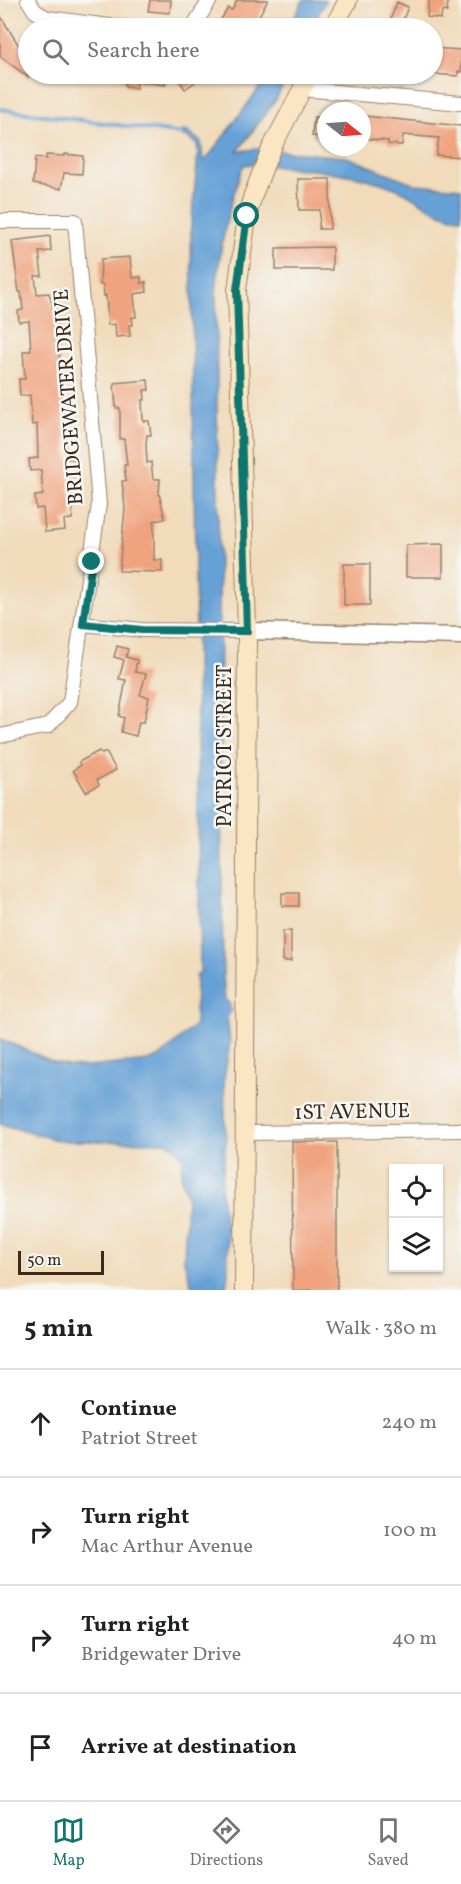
<!DOCTYPE html>
<meta charset="utf-8">
<style>
body{margin:0;font-family:Vollkorn,serif;background:#f6f6f6;color:#202124}
.controls{position:absolute;right:18px;bottom:18px;display:grid;overflow:hidden;border-radius:0px;box-shadow:0 2px 4px #0004}
.controls button{width:54px;height:54px;display:grid;place-items:center;padding:0;border:0;border-bottom:2px solid #e0e0e0;background:#fff;color:#202124;font:30px sans-serif}
.compass{position:absolute;left:317px;top:102px;width:54px;height:54px;border-radius:50%;background:#fff;box-shadow:0 2px 4px #0004;rotate:107deg}
.scale{position:absolute;left:18px;bottom:15px;width:86px;box-sizing:border-box;padding-left:6px;border:3px solid #3b2a1e;border-top:0;font-size:16px;line-height:21px;white-space:nowrap;color:#3b2a1e;-webkit-text-stroke:4px #f6f6f2;paint-order:stroke}
.stop{position:absolute;width:18px;height:18px;margin:-14px;border:4px solid #0f766e;border-radius:50%;background:#fff}
.stop.end{background:#0f766e;border-color:#fff;box-shadow:0 2px 6px #0008}
.list{margin:0;padding:0;list-style:none}
h2{display:flex;justify-content:space-between;align-items:center;height:78px;margin:0;padding:0 24px;font-size:26px}
h2 small{font-size:20px;font-weight:400;color:#757577}
.list li{display:grid;grid-template-columns:39px 1fr auto;gap:18px;align-items:center;box-sizing:border-box;height:108px;padding:0 24px;border-top:2px solid #e0e0e0}
.list b{display:block;font-size:22px;white-space:nowrap}
.list p{margin:0;font-size:20px;white-space:nowrap;color:#757577}
.list em{font-size:20px;font-style:normal;color:#757577}
.icon{flex:none;width:33px;height:33px;fill:none;stroke:currentColor;stroke-width:2;stroke-linecap:round;stroke-linejoin:round}
.map{position:relative;flex:none;width:461px;height:1290px;overflow:hidden}
.search{position:absolute;background:#fff;box-shadow:0 2px 4px #0004;left:18px;right:18px;top:18px;height:66px;display:flex;align-items:center;gap:15px;box-sizing:border-box;padding:0 21px;border-radius:33px;color:#757577;font-size:22px}
.sheet{height:510px;background:#fff}
nav{display:flex;justify-content:space-around;align-items:center;box-sizing:border-box;height:84px;border-top:2px solid #e0e0e0;background:#fff;font-size:16px;color:#757577}
nav a{display:grid;justify-items:center;gap:3px}
nav .on{color:#0f766e}
.map>svg:first-child{display:block}
.water{fill:#66a1d6;stroke:#50667a;stroke-width:1.5}
.lines{fill:none;stroke-linecap:round;stroke-linejoin:round}
.stream{stroke:#66a1d6;stroke-width:4}
.building{fill:#f0a37e}
.minor-casing{stroke:#96826c;stroke-width:16}
.tertiary-casing{stroke:#96826c;stroke-width:19}
.secondary-casing{stroke:#96826c;stroke-width:20}
.minor{stroke:#fff;stroke-width:14}
.tertiary{stroke:#fff;stroke-width:16}
.secondary{stroke:#fbe6c4;stroke-width:18}
.route{stroke:#0f766e;stroke-width:8}
.labels{text-anchor:middle;stroke-width:5;stroke-linejoin:round;paint-order:stroke}
.street-label{font-size:21px;fill:#3b2a1e;stroke:#f6f6f2}
</style>
<div class="map">
<svg width="461" height="1290" viewBox="0 0 461 1290">
<rect width="100%" height="100%" fill="#f6f6f2"/>
<filter id="ink" filterUnits="userSpaceOnUse"><feTurbulence type="fractalNoise" baseFrequency=".0167" numOctaves="2"/><feDisplacementMap in="SourceGraphic" scale="12" xChannelSelector="R" yChannelSelector="G"/><feConvolveMatrix kernelMatrix="1 2 1 2 8 2 1 2 1" color-interpolation-filters="sRGB"/></filter>
<filter id="wash" filterUnits="userSpaceOnUse"><feTurbulence type="fractalNoise" baseFrequency=".008" numOctaves="4" result="noise"/><feDisplacementMap in="SourceGraphic" scale="24" xChannelSelector="R" yChannelSelector="G"/><feGaussianBlur stdDeviation="1.35" result="paint"/><feColorMatrix in="noise" values="0 0 0 0 0 0 0 0 0 0 0 0 0 0 0 0 0 1.4 0 .05"/><feComposite in="paint" operator="in"/></filter>
<g filter="url(#wash)">
<rect width="100%" height="100%" fill="#f1dbbb"/>
<path class="water" d="M303 0H326L311 28H289Z
M266 74H289L275 101 238 151 257 149 347 157 415 184 461 188V218C432 216 420 197 395 188 350 170 299 169 251 164L244 165 241 171C227 211 219 250 216 293L223 974 225 1000 229 1003 231 1011 227 1017 230 1042 224 1079 226 1142 221 1189 224 1220 227 1221 228 1277 225 1290H193L184 1261 187 1195 181 1178 183 1158 175 1147 166 1142 61 1141 0 1124V1039L54 1062 67 1066 87 1067 148 1061 161 1056 195 1025 196 975 200 974 191 227 198 154 197 145 187 137H182L183 131 188 132 201 142 203 160H206L258 90Z"/>
<g class="lines">
<path class="stream" d="M0 109 183 134"/>
</g>
<g id="blocks">
<path class="building" d="M150 0H171L170 13 148 11Z
M237 0H268L252 28H235L220 21 228 8 232 10Z
M429 0H448L447 12 442 11 441 19 427 17Z
M397 2 408 7 402 22 391 18Z
M0 15 19 46 28 33V77L0 56Z
M432 48 461 50V72L458 71V76L432 74Z
M120 74H167L165 85 137 81 136 88 125 86V80L120 79Z
M186 74H207L185 89 178 79Z
M365 116 461 126V157L436 155 439 138 403 135 402 145 388 144V141L362 138V118Z
M314 117 326 118V137L312 136Z
M64 154 83 156 82 174 64 173 61 189 33 184 35 158 46 159V155L64 156Z
M298 179H330V229H319L320 210H299Z
M50 236 51 251 39 252 42 276H35L37 294 49 293 53 307H56L66 452 68 459H74L75 477H69L70 497 74 496 72 519 64 520 65 530 45 532 43 508 36 509 35 496 43 495 41 470 30 471 29 459 38 458 37 424 32 425 30 395 20 396 19 379H25L23 351H31L29 321 19 322 18 311 23 310 21 292H19L12 241Z
M332 247V270H276V248Z
M130 257 132 278 141 277V283L146 282 147 292 134 294 136 317H132L133 325H129L130 336 116 337 115 324 108 325 106 295 104 296 103 285H100L101 259Z
M148 380 149 390H144L145 400H142L143 421H149L151 435H147L146 444 147 463 151 462 153 479H160L159 493 165 519 154 521V560H162V572L119 571 125 508 122 481H126L124 465H127L124 439H120V408H116L114 383Z
M443 544V577H406V545Z
M344 564H370V605H344Z
M117 646 128 649 126 657 137 660 135 672 146 674 140 695 149 697 144 722H139L136 736 121 732 124 718 119 716 126 680 119 679 124 660 114 657Z
M99 751 102 754 106 752 116 770 97 780 99 785 86 792 73 770 80 766 79 762Z
M282 893H299V906H282Z
M283 931H291V961H283Z
M292 1142H337V1290H293Z"/>
</g>
</g>
<g filter="url(#ink)">
<use href="#blocks" fill-opacity="0" stroke="#96826c" stroke-width="1.5"/>
<g class="lines">
<defs>
<path id="minor" d="M28 0 35 11 47 18 125 28
M192 28 210 0
M302 89 461 103
M0 221H75L99 504 70 702 48 726 0 736
M83 624 142 630 247 631
M244 1133 461 1130"/>
<path id="tertiary" d="M247 631 461 636"/>
<path id="secondary" d="M333 28 348 0
M244 1290 247 631 237 290 247 216 253 195 271 149 310 74"/>
</defs>
<use href="#minor" class="minor-casing"/>
<use href="#tertiary" class="tertiary-casing"/>
<use href="#secondary" class="secondary-casing"/>
<use href="#minor" class="minor"/>
<use href="#tertiary" class="tertiary"/>
<use href="#secondary" class="secondary"/>
</g>
</g>
<g class="lines" filter="url(#ink)">
<path class="route" d="M92 562 83 624 142 630 247 631 237 290 247 216"/>
</g>
<g class="labels">
<g class="street-label">
<text transform="translate(68 397) rotate(-94)" y="7">BRIDGEWATER DRIVE</text>
<text transform="translate(224 746) rotate(-90)" y="7">PATRIOT STREET</text>
<text transform="translate(352 1111) rotate(-1)" y="7">1ST AVENUE</text>
</g>
</g>
</svg>
<div class="controls">
<button><svg class="icon" aria-label="locate" viewBox="0 0 24 24"><circle cx="12" cy="12" r="6"/><path d="M12 2v4M12 18v4M2 12h4M18 12h4"/></svg></button>
<button><svg class="icon" aria-label="layers" viewBox="0 0 24 24"><path d="M12 4l9 5-9 5-9-5zM3 14l9 5 9-5"/></svg></button>
</div>
<svg class="compass" viewBox="-18 -18 36 36"><path d="M0-13l5 13h-10z" fill="#e53935"/><path d="M0 13l5-13h-10z" fill="#757577"/></svg>
<div class="scale">50 m</div>
<div class="stop" style="left:247px;top:216px"></div>
<div class="stop end" style="left:92px;top:562px"></div>
<div class="search"><svg class="icon" aria-label="search" viewBox="0 0 24 24"><circle cx="10" cy="10" r="6"/><path d="M15 15l6 6"/></svg>Search here</div>
</div>
<section class="sheet">
<h2>5 min<small>Walk · 380 m</small></h2>
<ul class="list">
<li><svg class="icon" aria-label="ahead" viewBox="0 0 24 24"><path d="M12 20V5M6 11l6-6 6 6"/></svg><div><b>Continue</b><p>Patriot Street</p></div><em>240 m</em></li>
<li><svg class="icon" aria-label="right" viewBox="0 0 24 24"><path d="M7 20v-9h11M14 6l5 5-5 5"/></svg><div><b>Turn right</b><p>Mac Arthur Avenue</p></div><em>100 m</em></li>
<li><svg class="icon" aria-label="right" viewBox="0 0 24 24"><path d="M7 20v-9h11M14 6l5 5-5 5"/></svg><div><b>Turn right</b><p>Bridgewater Drive</p></div><em>40 m</em></li>
<li><svg class="icon" aria-label="arrive" viewBox="0 0 24 24"><path d="M6 21V4h12l-3 4 3 4H6"/></svg><div><b>Arrive at destination</b></div></li>
</ul>
</section>
<nav>
<a class="on"><svg class="icon" aria-label="map" viewBox="0 0 24 24"><path d="M3 6l6-2 6 2 6-2v14l-6 2-6-2-6 2zM9 4v14M15 6v14"/></svg>Map</a>
<a><svg class="icon" aria-label="directions" viewBox="0 0 24 24"><path d="M12 3l9 9-9 9-9-9zM9 14v-3h6M13 9l2 2-2 2"/></svg>Directions</a>
<a><svg class="icon" aria-label="saved" viewBox="0 0 24 24"><path d="M7 4h10v16l-5-4-5 4z"/></svg>Saved</a>
</nav>
